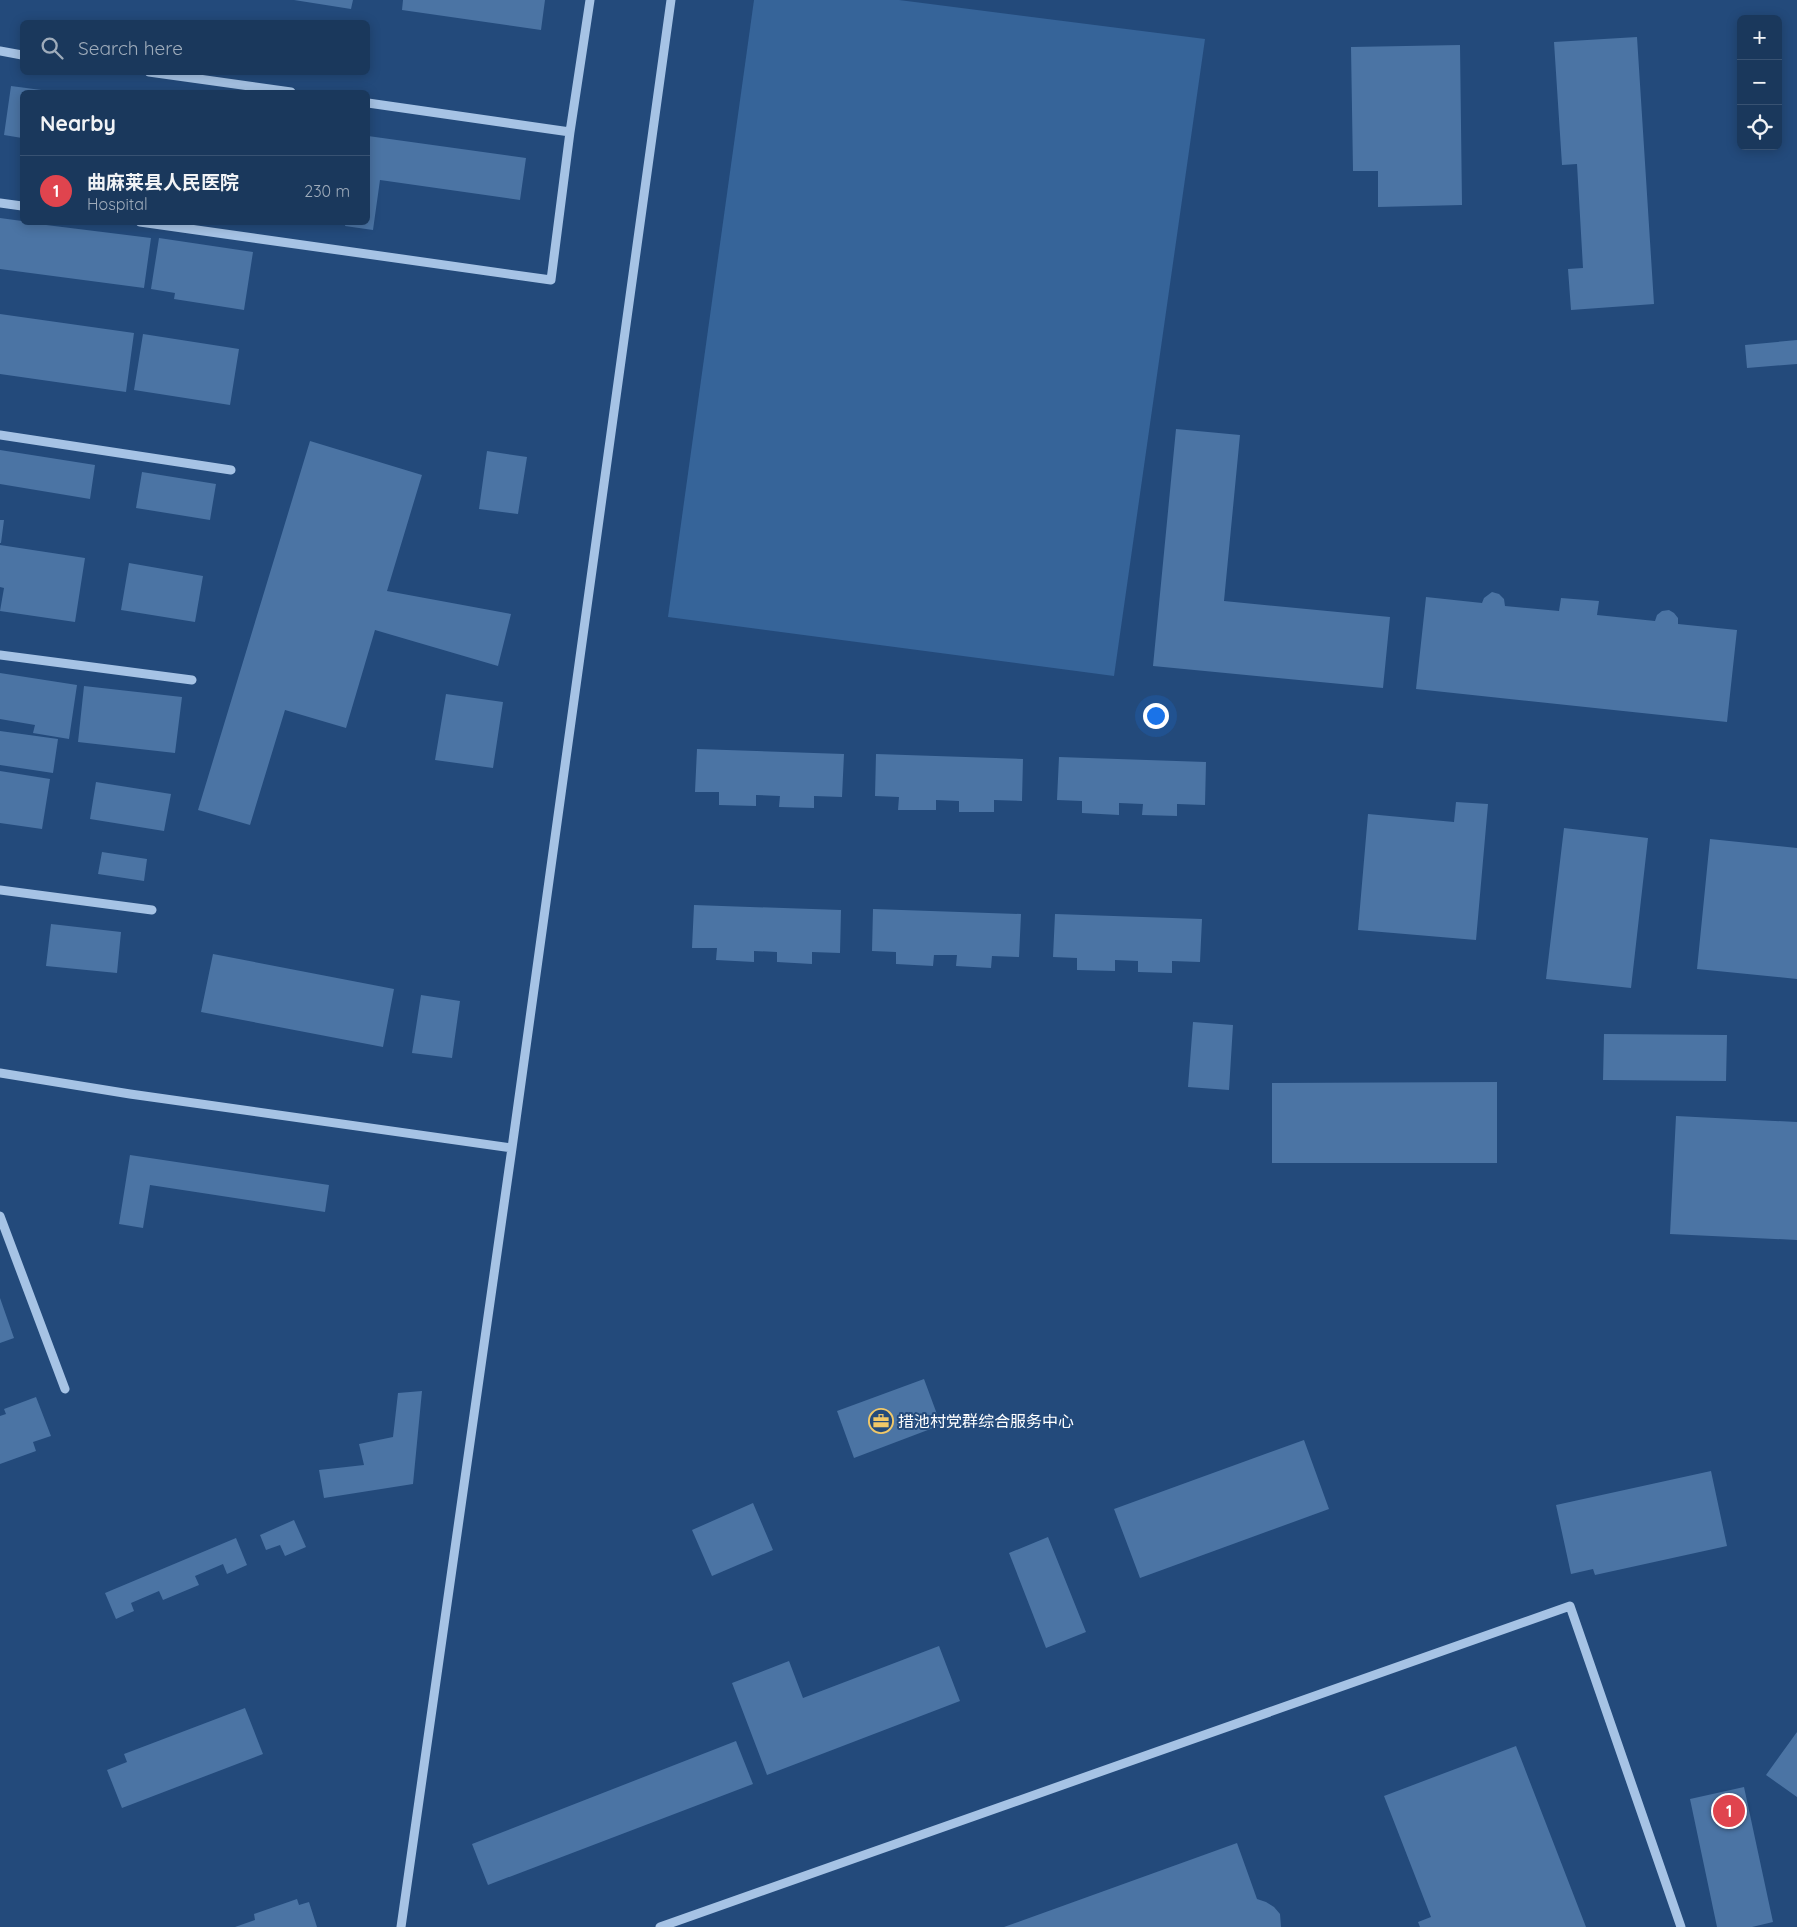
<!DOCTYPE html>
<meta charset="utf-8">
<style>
body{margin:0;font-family:Quicksand,"Noto Sans SC",sans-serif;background:#233f62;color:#f1f3f6}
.controls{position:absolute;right:15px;top:15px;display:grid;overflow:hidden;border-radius:8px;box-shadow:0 2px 12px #0003}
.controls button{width:45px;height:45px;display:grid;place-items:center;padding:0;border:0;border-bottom:1px solid #385272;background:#1a385c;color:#f1f3f6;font:25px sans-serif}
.you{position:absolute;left:1155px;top:715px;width:18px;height:18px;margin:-12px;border:4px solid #fff;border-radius:50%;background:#1a73e8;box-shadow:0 0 0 8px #1a73e833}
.badge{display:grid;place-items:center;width:32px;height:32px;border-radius:50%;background:#95b2f1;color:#fff;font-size:16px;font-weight:700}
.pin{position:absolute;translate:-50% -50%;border:2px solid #fff;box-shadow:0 1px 5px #0006}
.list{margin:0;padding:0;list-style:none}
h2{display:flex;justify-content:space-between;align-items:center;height:65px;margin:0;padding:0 20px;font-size:21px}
h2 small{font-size:16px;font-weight:400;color:#9facbb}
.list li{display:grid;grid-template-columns:32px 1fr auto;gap:15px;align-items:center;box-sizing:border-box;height:70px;padding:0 20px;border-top:1px solid #385272}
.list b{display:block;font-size:19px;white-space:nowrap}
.list p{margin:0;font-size:16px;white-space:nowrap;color:#9facbb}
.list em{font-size:16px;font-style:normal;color:#9facbb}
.icon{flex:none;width:28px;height:28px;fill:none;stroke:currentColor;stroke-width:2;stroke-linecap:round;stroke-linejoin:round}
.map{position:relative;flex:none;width:1797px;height:1927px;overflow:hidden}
.search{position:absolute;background:#1a385c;box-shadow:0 2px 12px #0003;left:20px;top:20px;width:350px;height:55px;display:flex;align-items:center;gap:12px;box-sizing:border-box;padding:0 18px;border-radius:8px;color:#9facbb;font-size:19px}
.panel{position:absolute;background:#1a385c;box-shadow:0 2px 12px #0003;left:20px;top:90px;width:350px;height:135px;border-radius:8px}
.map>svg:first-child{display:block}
.garden{fill:#366499}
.building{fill:#4b74a4}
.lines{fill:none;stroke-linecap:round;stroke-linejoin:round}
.minor{stroke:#a6c3e5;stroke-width:9}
.labels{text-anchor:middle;stroke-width:4;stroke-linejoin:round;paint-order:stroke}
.poi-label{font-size:16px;fill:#fff;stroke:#234a7b;text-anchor:start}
</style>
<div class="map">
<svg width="1797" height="1927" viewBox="0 0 1797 1927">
<rect width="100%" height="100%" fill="#234a7b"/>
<path class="garden" d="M754 0H899L1205 39 1114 676 668 617Z"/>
<path class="building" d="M294 0H353L351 9Z
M403 0H545L541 30 402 10Z
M1637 37 1654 304 1571 310 1568 269 1583 268 1577 164 1562 165 1554 42Z
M1460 45 1462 205 1378 207V171H1353L1351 47Z
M11 86 49 91 22 92V138L4 135Z
M368 136 526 158 520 200 380 180 373 230 345 226 346 222H368Z
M0 218 22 221V222L151 238 144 288 0 269Z
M159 238 253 252 244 310 174 299 175 293 151 289Z
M0 314 134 333 126 392 0 374Z
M143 334 239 349 230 405 134 390Z
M1797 340V364L1747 368 1745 345Z
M1176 429 1240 435 1224 601 1390 617 1383 688 1153 666Z
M310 441 422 475 387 591 511 614 498 666 375 630 346 728 285 710 250 825 198 810Z
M0 450 95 465 90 499 0 484Z
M487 451 527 457 518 514 479 509Z
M142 472 216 484 210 520 136 508Z
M0 520H4L1 543H0Z
M0 545 85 558 75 622 0 611 4 588 0 587Z
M129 563 203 576 195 622 121 610Z
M1492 592 1499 594 1504 599 1505 606 1559 611 1561 598 1599 601 1597 615 1655 621 1657 615 1662 611 1669 610 1674 613 1678 618V624L1737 630 1727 722 1416 689 1426 597 1482 603 1484 598Z
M0 673 77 685 69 739 33 733 35 725 0 719Z
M84 686 182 697 175 753 78 742Z
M446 694 503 702 493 768 435 760Z
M0 731 58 739 53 773 0 765Z
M697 749 844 754 842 797 814 796V808L779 807 780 796 756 795V806L719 805V792H695Z
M876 754 1023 759 1022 801 994 800V812H959V801L936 800V810H898L899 797 875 796Z
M1059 757 1206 762 1205 805 1177 804V816L1142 815 1143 804 1119 803V815L1082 813V801L1057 800Z
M0 771 50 779 42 829 0 823Z
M96 782 171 794 164 831 90 819Z
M1456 802 1488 804 1476 940 1358 930 1368 814 1454 822Z
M1564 828 1648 838 1631 988 1546 979Z
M1710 839 1797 848V979L1697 969Z
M102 852 147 859 144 881 98 874Z
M694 905 841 910 840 953 812 952V964L777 962V952L754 951V962L716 960 717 948H692Z
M873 909 1021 914 1019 957 992 956 991 968 956 966 957 955H934L933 966 896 964V952L872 951Z
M1055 914 1202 919 1200 962 1172 961V973L1138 972V961L1115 960V971L1077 970V958L1053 957Z
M51 924 121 932 117 973 46 966Z
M213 954 394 989 383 1047 201 1012Z
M421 995 460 1001 452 1058 412 1053Z
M1193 1022 1233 1025 1229 1090 1188 1087Z
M1604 1034 1727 1035 1726 1081 1603 1080Z
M1497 1082V1163H1272V1083Z
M1676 1116 1797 1122V1240L1670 1234Z
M130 1155 329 1185 325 1212 150 1185 143 1228 119 1224Z
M0 1298 14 1338 0 1343Z
M924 1379 941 1425 854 1458 837 1411Z
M422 1391 413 1484 324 1498 319 1470 364 1465 359 1444 393 1437 398 1393Z
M36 1397 51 1436 33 1442 36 1451 0 1464V1416L6 1414 4 1409Z
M1304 1440 1329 1509 1140 1578 1114 1509Z
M1711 1471 1727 1546 1595 1575 1593 1569 1571 1574 1556 1505Z
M753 1503 773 1550 712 1576 692 1530Z
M294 1520 306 1547 285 1556 280 1545 266 1550 260 1535Z
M1048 1537 1086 1632 1046 1648 1009 1553Z
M236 1538 247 1565 227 1574 223 1564 195 1576 199 1585 163 1600 159 1591 131 1603 134 1611 116 1619 105 1593Z
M939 1646 960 1701 767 1775 732 1683 789 1661 803 1698Z
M245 1708 263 1754 122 1808 107 1770 127 1762 124 1754Z
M1797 1732V1797L1766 1775Z
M736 1741 753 1784 488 1885 472 1844Z
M1516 1746 1586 1927H1420L1418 1922 1431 1917 1384 1796Z
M1744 1787 1773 1922 1752 1927H1717L1690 1799Z
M1237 1843 1257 1899 1266 1902 1274 1907 1280 1914 1281 1927H1004Z
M297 1899 299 1905 309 1902 317 1927H235L255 1920 254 1914Z"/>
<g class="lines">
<path class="minor" d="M0 51 22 55
M149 72 291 92
M368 103 570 132
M0 203 22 206
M140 222 551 280 570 132 590 0
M0 435 231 470
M0 655 192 680
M0 890 152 910
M0 1073 130 1094 512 1148
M0 1216 65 1389
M401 1927 512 1148 671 0
M660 1927 1570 1606 1681 1927"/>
</g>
<defs>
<symbol id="office-ring" viewBox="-11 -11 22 22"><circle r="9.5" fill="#234a7b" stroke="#f1c868" stroke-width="1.5"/><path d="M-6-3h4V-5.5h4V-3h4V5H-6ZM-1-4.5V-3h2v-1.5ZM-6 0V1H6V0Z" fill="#f1c868"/></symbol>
</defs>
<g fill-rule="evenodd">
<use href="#office-ring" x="867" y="1407" width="28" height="28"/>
</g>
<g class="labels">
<g class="poi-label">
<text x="898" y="1427">措池村党群综合服务中心</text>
</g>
</g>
</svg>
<div class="controls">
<button>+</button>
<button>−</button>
<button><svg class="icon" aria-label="locate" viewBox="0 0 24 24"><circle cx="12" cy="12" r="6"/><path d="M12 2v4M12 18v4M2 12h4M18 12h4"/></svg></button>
</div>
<div class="you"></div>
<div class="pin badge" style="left:1729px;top:1811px;background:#e0444e">1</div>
<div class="search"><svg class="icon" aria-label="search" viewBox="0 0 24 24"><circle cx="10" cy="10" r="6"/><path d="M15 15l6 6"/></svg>Search here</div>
<section class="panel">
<h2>Nearby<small></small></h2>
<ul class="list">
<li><span class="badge" style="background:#e0444e">1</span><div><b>曲麻莱县人民医院</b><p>Hospital</p></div><em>230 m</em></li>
</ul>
</section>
</div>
